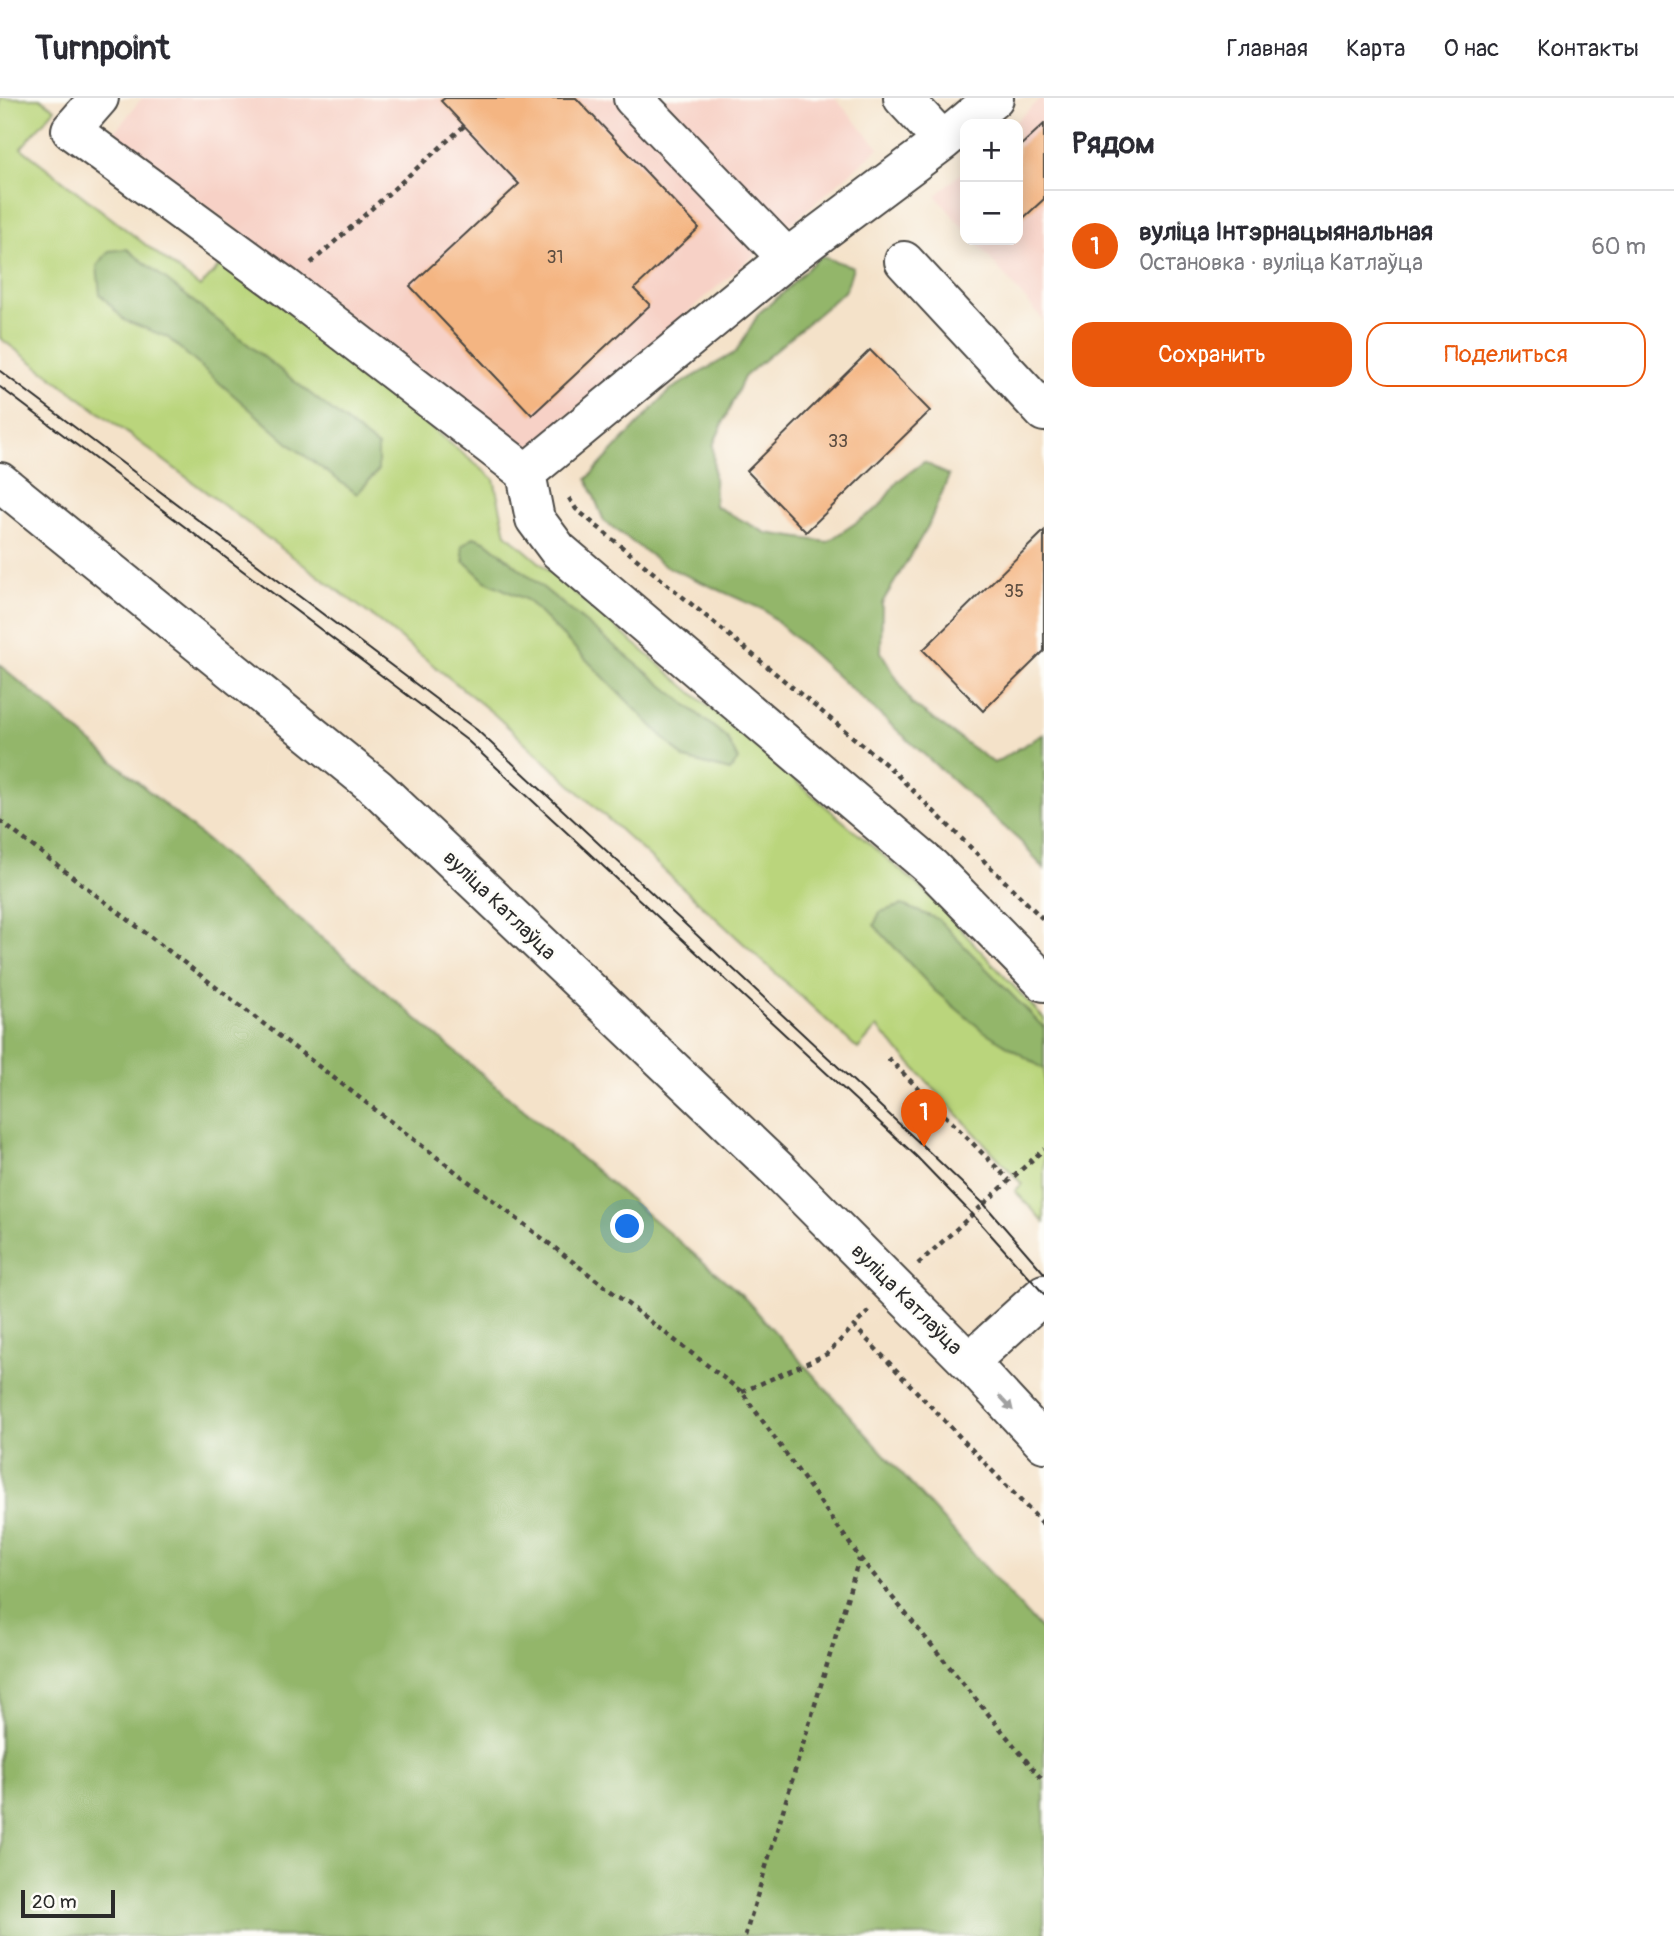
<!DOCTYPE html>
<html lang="ru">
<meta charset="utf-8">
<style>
body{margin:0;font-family:Pangolin,sans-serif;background:#f2f2f3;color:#2b2b33}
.controls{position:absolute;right:21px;top:21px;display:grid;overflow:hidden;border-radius:14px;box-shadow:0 4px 18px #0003}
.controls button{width:63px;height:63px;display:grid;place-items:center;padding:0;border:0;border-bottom:2px solid #e1e1e2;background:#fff;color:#2b2b33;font:35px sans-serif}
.scale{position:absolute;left:21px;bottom:18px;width:94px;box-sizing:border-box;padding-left:7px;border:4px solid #2b2b2b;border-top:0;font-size:19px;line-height:24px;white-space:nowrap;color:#2b2b2b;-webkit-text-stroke:5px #fdfcf7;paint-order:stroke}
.you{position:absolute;left:628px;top:1129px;width:24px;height:24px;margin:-18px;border:5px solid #fff;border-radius:50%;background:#1a73e8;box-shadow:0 0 0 10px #1a73e833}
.badge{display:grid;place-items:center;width:46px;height:46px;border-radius:50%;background:#ea580c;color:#fff;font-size:23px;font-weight:700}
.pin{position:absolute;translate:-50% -58px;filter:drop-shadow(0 2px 4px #0008)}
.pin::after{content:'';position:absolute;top:37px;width:24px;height:21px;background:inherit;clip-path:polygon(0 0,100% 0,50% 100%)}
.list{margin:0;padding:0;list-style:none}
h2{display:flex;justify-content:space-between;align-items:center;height:91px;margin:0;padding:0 28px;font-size:30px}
h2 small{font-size:23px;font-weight:400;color:#7c7c81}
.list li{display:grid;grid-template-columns:46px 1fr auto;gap:21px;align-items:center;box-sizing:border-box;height:112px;padding:0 28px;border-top:2px solid #e1e1e2}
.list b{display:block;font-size:26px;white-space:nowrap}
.list p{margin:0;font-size:23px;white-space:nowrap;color:#7c7c81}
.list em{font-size:23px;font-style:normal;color:#7c7c81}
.actions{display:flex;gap:14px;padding:21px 28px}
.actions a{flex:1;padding:16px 0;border:2px solid #ea580c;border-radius:21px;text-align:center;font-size:24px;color:#ea580c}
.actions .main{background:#ea580c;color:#fff}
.map{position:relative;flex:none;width:1044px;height:1838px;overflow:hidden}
header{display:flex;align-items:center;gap:42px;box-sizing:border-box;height:98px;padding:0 35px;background:#fff;border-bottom:2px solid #e1e1e2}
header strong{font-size:33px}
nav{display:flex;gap:38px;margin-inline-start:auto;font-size:24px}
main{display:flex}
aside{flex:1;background:#fff}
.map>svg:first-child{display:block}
.built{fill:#f7d1c6}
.green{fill:#bad57b;stroke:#728053;stroke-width:2}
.forest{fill:#93b66b;stroke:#5f704b;stroke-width:2}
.building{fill:#f4b582}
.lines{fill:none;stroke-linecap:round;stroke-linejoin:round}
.minor-casing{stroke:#494643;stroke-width:42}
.major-casing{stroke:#494643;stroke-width:42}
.path{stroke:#494643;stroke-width:4.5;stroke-dasharray:5 5;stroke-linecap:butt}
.minor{stroke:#fff;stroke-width:38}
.major{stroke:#fff;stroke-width:38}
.tram{stroke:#2b2b2b;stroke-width:2}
.oneway{fill:#a0a0a0}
.labels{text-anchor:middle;stroke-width:5;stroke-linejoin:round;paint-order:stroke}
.number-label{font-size:18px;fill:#5d4e41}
.street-label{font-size:21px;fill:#2b2b2b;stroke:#fdfcf7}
</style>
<header>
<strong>Turnpoint</strong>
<nav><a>Главная</a><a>Карта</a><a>О нас</a><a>Контакты</a></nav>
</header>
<main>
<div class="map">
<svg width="1044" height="1838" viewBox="0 0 1044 1838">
<rect width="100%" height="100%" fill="#fdfcf7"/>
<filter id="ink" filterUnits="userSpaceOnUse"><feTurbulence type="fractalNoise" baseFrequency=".0143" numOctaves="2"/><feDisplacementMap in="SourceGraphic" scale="14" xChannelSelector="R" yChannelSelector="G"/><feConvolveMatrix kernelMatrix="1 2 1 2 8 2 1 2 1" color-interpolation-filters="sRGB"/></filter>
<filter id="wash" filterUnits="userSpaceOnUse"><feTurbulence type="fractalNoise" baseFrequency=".00686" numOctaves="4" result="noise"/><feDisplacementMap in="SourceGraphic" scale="28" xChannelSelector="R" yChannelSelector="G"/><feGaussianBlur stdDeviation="1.57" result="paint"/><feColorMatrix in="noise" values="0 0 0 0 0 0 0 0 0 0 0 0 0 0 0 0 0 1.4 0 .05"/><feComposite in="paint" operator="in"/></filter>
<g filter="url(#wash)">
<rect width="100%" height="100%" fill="#f4e2c9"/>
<path class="built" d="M142 0H835L879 50 525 354 113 36Z
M1041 0H1044V223L974 142H1018V26H1013Z
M965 71V132L936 98Z"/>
<path class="green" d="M0 0H40L55 11 21 50 200 189 225 162 494 381 506 436 925 793 1044 921V1124L1015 1093 1022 1086 877 929 858 951 494 616 376 521 0 240Z"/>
<path class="forest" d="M127 151 378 349V373L357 396 293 349 167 239 124 222 100 196 97 168 109 153Z
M820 158 853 169 846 192 744 279 713 347 715 408 766 435 827 444 878 410 898 383 924 364 949 378 928 428 882 505 881 554 912 606 994 665 1044 636V771L1021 744 764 512 665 468 604 423 587 381 670 292 736 254 759 215 783 195Z
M474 439 487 444 727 640 738 662 730 673 685 661 527 502 485 483 464 463 462 448Z
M0 567 741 1196 1044 1535V1838H0Z
M902 807 938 821 1044 930V971L982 932 934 892 874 827 880 814Z"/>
<g id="blocks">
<path class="building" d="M445 0H576L699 130 634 191 650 207 532 317 410 188 519 86 441 3Z
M1044 26V101L1018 125V50Z
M870 252 930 313 806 434 747 373Z
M1044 433V553L983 613 923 552Z"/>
</g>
</g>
<g filter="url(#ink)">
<use href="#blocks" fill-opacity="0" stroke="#494643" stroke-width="2"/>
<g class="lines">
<defs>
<path id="minor" d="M99 0 71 32 285 189 526 375
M633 0 787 160
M903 0 943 43 994 0
M943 43 787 160 526 375 535 421 558 452 932 770 1044 884
M904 163 1044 314"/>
<path id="major" d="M0 384 377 690 779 1073 969 1264 1044 1345
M969 1264 1044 1196"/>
</defs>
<use href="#minor" class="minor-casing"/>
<use href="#major" class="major-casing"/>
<path class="path" d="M311 165 464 28
M569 400 576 411 889 669 1044 822
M0 723 742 1294 860 1460 1044 1684
M888 960 1009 1082
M918 1166 1044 1051
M869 1213 854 1228 1044 1427
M742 1294 827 1256 854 1228
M745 1838 859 1461"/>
<use href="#minor" class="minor"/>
<use href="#major" class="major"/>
<path class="tram" d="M0 273 477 632 924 1049 984 1106 1044 1175
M0 289 468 643 916 1058 973 1117 1044 1196"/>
</g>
<defs><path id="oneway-solid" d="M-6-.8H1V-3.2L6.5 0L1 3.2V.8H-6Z" transform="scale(1.75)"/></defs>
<use class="oneway" href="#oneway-solid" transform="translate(1006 1305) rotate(47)"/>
</g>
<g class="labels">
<g class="number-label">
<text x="555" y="165">31</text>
<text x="838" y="349">33</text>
<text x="1014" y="499">35</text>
</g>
<g class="street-label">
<text transform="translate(500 807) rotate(44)" y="7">вуліца Катлаўца</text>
<text transform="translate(907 1201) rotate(45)" y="7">вуліца Катлаўца</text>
</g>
</g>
</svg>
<div class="controls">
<button>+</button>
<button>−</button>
</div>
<div class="scale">20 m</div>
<div class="you"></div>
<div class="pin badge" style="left:924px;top:1049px">1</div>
</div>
<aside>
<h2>Рядом<small></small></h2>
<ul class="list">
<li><span class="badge">1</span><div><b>вуліца Інтэрнацыянальная</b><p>Остановка · вуліца Катлаўца</p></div><em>60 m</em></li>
</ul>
<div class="actions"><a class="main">Сохранить</a><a>Поделиться</a></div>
</aside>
</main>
